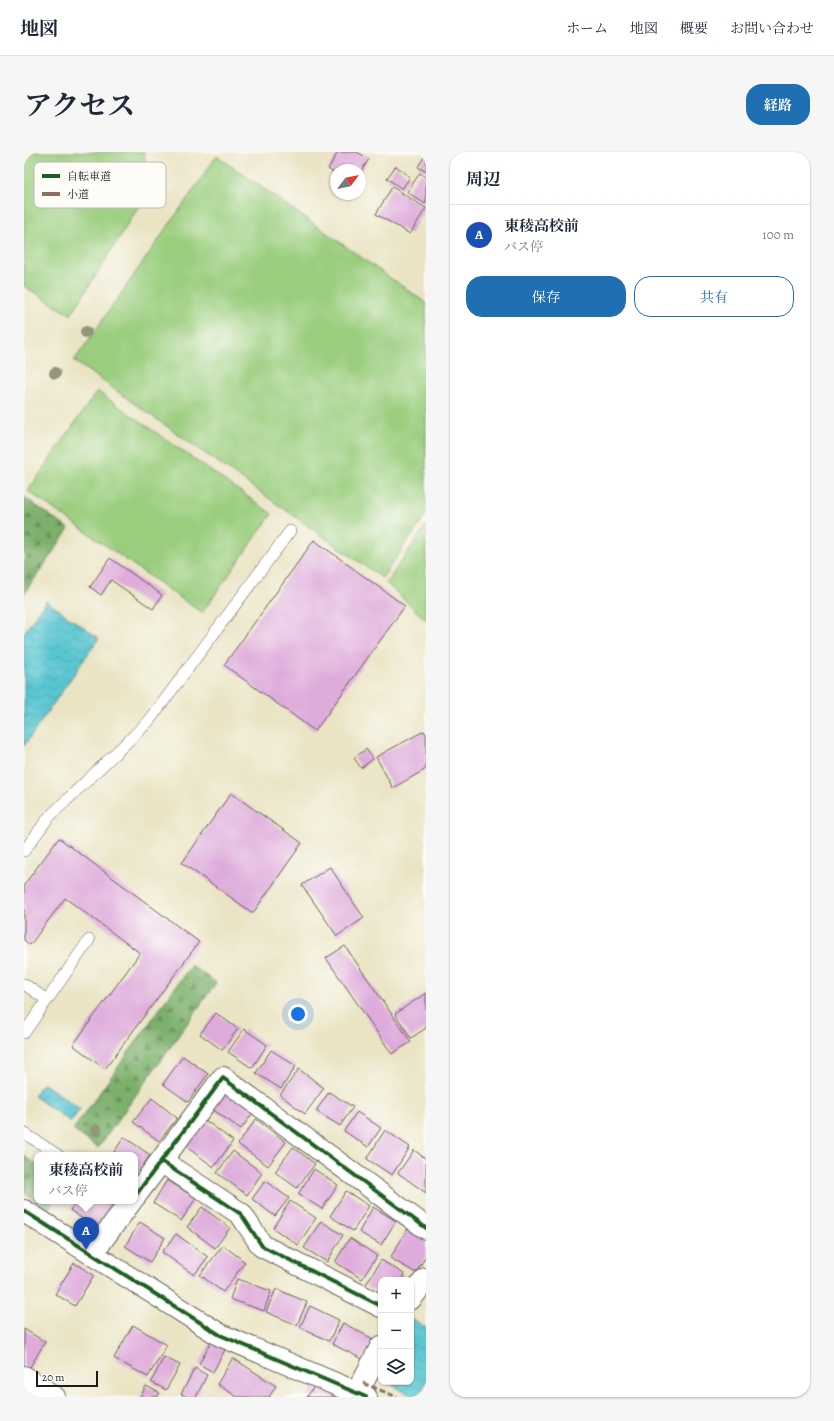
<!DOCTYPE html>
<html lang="ja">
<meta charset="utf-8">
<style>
body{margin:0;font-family:Alegreya,"Noto Serif JP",serif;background:#f6f6f7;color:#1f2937}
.controls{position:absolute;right:12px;bottom:12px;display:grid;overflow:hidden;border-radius:8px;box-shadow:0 1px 3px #0004}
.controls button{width:36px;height:36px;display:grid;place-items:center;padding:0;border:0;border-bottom:1px solid #e0e1e3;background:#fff;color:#1f2937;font:20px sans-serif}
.compass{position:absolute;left:306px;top:12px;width:36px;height:36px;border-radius:50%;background:#fff;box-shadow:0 1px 3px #0004;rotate:58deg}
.scale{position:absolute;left:12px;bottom:10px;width:62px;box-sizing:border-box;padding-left:4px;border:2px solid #1c1c1c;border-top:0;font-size:11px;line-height:14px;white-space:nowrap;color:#1c1c1c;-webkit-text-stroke:3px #fdfcf7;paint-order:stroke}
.you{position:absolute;left:274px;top:862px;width:14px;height:14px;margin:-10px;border:3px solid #fff;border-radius:50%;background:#1a73e8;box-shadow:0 0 0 6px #1a73e833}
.badge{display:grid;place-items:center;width:26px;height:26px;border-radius:50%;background:#1f6fb2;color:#fff;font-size:13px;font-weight:700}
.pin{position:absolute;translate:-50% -33px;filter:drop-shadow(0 1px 2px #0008)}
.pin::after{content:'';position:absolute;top:21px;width:14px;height:12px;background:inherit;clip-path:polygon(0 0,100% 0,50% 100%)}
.popup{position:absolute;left:10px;top:1000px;width:104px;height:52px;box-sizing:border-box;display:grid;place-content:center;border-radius:8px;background:#fff;filter:drop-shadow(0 1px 3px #0005);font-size:13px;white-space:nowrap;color:#747a83}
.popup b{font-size:15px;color:#1f2937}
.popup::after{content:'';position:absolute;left:50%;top:100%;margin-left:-8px;border:8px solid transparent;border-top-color:#fff}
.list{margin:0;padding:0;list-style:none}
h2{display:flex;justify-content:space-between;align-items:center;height:52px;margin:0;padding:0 16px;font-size:17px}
h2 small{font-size:13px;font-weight:400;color:#747a83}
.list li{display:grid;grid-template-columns:26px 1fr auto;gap:12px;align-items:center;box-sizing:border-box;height:60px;padding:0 16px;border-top:1px solid #e0e1e3}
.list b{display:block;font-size:15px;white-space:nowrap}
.list p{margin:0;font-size:13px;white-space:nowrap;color:#747a83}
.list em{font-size:13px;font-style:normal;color:#747a83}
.actions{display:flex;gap:8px;padding:12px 16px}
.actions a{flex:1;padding:9px 0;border:1px solid #1f6fb2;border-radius:16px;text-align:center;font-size:14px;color:#1f6fb2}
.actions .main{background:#1f6fb2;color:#fff}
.icon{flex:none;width:22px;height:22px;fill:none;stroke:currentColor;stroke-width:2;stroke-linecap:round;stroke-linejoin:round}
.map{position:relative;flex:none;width:402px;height:1245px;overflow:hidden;border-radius:16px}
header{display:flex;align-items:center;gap:24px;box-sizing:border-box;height:56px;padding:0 20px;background:#fff;border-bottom:1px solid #e0e1e3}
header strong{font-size:19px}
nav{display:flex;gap:22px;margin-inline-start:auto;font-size:14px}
.intro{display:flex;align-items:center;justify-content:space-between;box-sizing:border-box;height:96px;padding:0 24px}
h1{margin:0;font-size:28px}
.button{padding:10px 18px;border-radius:16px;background:#1f6fb2;color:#fff;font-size:14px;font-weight:700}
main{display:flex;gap:24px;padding:0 24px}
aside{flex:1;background:#fff;border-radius:16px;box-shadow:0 1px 3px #0004}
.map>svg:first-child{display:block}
.grass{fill:#9acd7d;stroke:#5b744c}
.forest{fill:url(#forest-firs);stroke:#4c6644}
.water{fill:url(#water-waves);stroke:#3a7177}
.building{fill:#deabdb}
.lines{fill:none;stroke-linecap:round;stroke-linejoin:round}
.service-casing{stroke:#646257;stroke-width:12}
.minor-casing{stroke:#646257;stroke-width:24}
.service{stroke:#fff;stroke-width:11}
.minor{stroke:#fff;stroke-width:22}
.quiet{stroke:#8d6e63;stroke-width:3;stroke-dasharray:6 3;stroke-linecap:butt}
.cycleway-casing{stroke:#fdfcf7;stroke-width:6}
.cycleway{stroke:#1b5e20;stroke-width:4}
.tree{fill:#91987a}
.key{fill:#fdfcf7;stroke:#bab9b5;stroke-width:1}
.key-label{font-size:11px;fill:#1c1c1c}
</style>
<header>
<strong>地図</strong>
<nav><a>ホーム</a><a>地図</a><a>概要</a><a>お問い合わせ</a></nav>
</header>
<div class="intro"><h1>アクセス</h1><a class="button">経路</a></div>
<main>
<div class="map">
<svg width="402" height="1245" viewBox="0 0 402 1245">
<defs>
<pattern id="forest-firs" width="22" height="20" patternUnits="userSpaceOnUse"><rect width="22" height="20" fill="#7bb06c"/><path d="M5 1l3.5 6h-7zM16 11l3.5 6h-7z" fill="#648e58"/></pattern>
<pattern id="water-waves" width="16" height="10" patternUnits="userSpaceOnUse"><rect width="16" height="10" fill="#59c6d2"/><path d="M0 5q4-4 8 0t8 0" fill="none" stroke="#4daab4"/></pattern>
</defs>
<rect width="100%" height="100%" fill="#fdfcf7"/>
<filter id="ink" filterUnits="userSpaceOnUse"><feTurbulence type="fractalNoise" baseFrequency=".025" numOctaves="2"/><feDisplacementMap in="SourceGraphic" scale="8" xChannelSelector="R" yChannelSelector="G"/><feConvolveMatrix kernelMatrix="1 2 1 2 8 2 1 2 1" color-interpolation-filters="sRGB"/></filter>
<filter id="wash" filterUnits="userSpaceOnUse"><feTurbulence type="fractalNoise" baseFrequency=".012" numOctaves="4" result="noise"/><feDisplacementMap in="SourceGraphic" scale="16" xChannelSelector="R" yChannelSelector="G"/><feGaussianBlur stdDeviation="0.9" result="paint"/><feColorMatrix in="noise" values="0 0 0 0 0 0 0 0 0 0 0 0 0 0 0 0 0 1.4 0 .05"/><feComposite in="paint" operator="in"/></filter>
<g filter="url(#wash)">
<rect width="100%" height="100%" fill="#eae4c4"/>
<path class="grass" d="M0 0H120L125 38 47 163 0 134Z
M193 4 402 151V363L358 426 50 209Z
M73 239 248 362 178 461 4 339Z
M402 374V468L362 431Z"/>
<path class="forest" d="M0 345 45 377 0 442Z
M167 813 192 831 74 996 49 978Z
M0 1004 13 1013V1049H30L25 1057 0 1041Z"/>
<path class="water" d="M22 449 75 486 0 594V481Z
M19 931 56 957 47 970 10 944Z
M387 1167 402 1175V1230L394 1245H390L363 1230H387Z"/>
<g id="blocks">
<path class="building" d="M314 0H333L345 7 336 21V18H312V22L304 17Z
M402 2V20L394 15Z
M372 14 386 25 378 37 363 26Z
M396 21 402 26V50L401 52 383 40Z
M368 35 402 56 386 82 352 62Z
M290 388 381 454 291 579 200 513Z
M86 406 138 443 129 457 87 428 77 443 66 435Z
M400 579 402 582V617L369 636 352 605Z
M342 597 349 607 337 616 330 606Z
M207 641 278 691 229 761 158 711Z
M35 686 175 790 81 917 49 893 116 801 41 746 6 793 0 788V733Z
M306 715 340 766 313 784 278 733Z
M321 794 387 890 368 902 302 806Z
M402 841V876L387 886 371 862Z
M192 861 214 877 198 898 176 882Z
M220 877 243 893 228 916 204 900Z
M247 898 272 914 257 937 232 921Z
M159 904 184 922 164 950 139 932Z
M275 917 300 936 281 962 256 943Z
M203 936 232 957 217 977 188 957Z
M305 940 329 955 316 974 292 959Z
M128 946 153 966 135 989 109 970Z
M333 960 357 976 344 995 320 979Z
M232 967 262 990 244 1014 214 992Z
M181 968 209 989 190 1015 161 994Z
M361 978 386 995 368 1023 343 1007Z
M100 985 126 1003 111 1026V1003H88Z
M269 995 291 1012 273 1036 251 1020Z
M390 998 402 1007V1041L374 1021Z
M209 999 238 1021 223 1043 193 1021Z
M290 1017 314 1033 298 1057 274 1042Z
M143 1028 172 1046 157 1069 129 1051Z
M241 1029 265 1046 251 1064 228 1047Z
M322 1039 345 1054 329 1079 306 1064Z
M53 1049H82L89 1055 73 1077 46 1058Z
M266 1049 292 1066 274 1093 249 1076Z
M178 1055 206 1076 191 1096 163 1075Z
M349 1055 372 1069 357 1093 335 1080Z
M297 1069 319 1083 303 1110 280 1096Z
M116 1070 141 1086 126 1110 101 1094Z
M385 1075 402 1086V1104L392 1121 366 1106Z
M152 1082 184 1105 170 1123 138 1100Z
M326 1086 353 1104 338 1127 311 1110Z
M199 1093 221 1110 199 1140 176 1123Z
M357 1108 380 1122 377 1128H357V1143L341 1134Z
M50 1111 70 1123 51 1154 31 1142Z
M213 1127 247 1139 240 1159 206 1147Z
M252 1137 283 1150 273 1173 242 1160Z
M286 1154 315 1168 305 1189 276 1175Z
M319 1171 349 1187 338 1207 308 1192Z
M109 1173 143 1193 124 1225 90 1206Z
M0 1177 21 1190 5 1217 0 1215Z
M189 1186 203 1194 189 1220 175 1212Z
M140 1205 156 1213 142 1238 127 1230Z
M209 1206 252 1234 245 1245H213L193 1232Z
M171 1216 183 1223 172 1245H163L157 1242Z
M293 1230 318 1245H283Z
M0 1232 21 1245H0Z
M122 1234 136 1241 133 1245H116Z"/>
</g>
</g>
<g filter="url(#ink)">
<use href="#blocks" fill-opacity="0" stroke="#646257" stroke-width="1"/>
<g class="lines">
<defs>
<path id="service" d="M0 699 25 665 125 569 266 379
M0 832 23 848
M0 881 65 788
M0 981 34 1003"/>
<path id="minor" d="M137 1009 217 1062 238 1094 357 1154
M111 1044 199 926 402 1076
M0 1059 196 1183 342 1245
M68 1101 107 1049
M387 1146 402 1127
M0 1225 30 1245
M333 1241 357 1195"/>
</defs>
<use href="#service" class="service-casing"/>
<use href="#minor" class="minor-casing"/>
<use href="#service" class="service"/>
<use href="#minor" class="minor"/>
<path class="quiet" d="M339 1231 373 1245"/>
<defs>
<path id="cycleway" d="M137 1009 217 1062 238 1094 357 1154
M111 1044 199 926 402 1076
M0 1059 196 1183 342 1245"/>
</defs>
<use href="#cycleway" class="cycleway-casing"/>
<use href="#cycleway" class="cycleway"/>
</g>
<g class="tree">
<circle cx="62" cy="180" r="6"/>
<circle cx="31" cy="221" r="6"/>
<circle cx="72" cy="978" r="6"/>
</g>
</g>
<rect x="10" y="10" width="132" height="46" rx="6" class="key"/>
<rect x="18" y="22" width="18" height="4" fill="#1b5e20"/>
<rect x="18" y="40" width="18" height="4" fill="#8d6e63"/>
<g class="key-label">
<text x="43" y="28">自転車道</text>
<text x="43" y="46">小道</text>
</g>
</svg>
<div class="controls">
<button>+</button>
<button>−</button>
<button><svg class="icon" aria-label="layers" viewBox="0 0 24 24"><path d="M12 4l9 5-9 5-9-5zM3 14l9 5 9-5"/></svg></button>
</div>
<svg class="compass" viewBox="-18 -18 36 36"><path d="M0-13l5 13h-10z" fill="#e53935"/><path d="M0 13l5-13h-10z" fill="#747a83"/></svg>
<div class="scale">20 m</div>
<div class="you"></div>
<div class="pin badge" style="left:62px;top:1098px;background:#1a4fb4">A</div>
<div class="popup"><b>東稜高校前</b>バス停</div>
</div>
<aside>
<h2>周辺<small></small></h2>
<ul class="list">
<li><span class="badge" style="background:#1a4fb4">A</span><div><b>東稜高校前</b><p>バス停</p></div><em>100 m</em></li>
</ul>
<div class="actions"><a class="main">保存</a><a>共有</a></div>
</aside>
</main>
